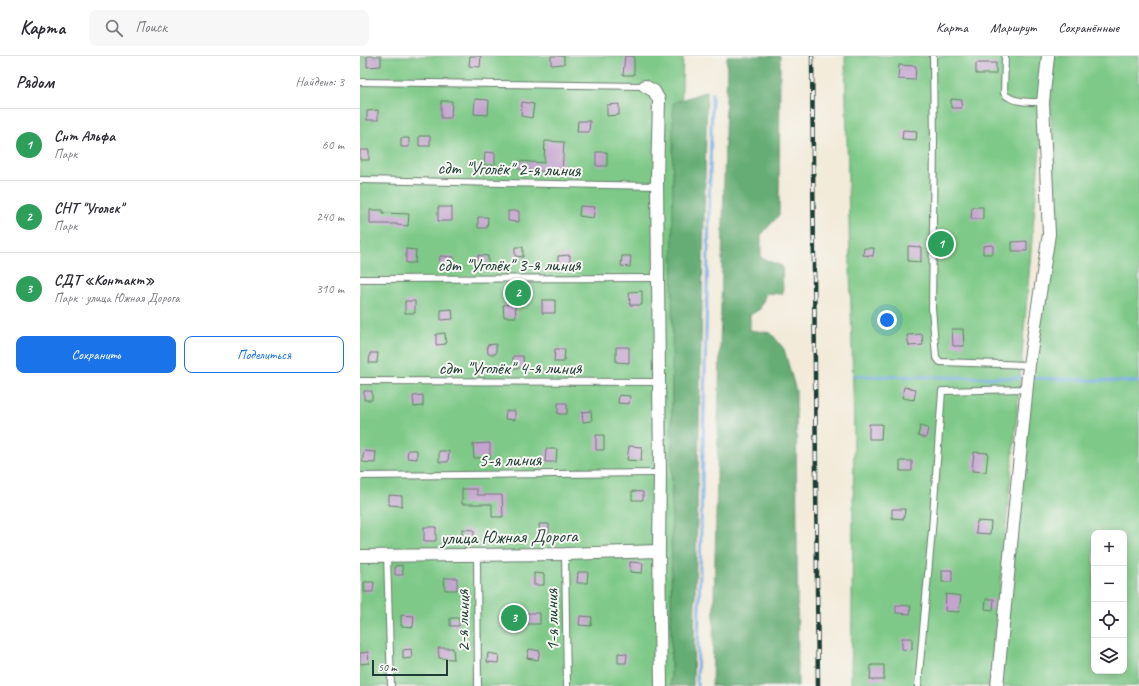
<!DOCTYPE html>
<html lang="ru">
<meta charset="utf-8">
<style>
body{margin:0;font-family:Caveat,sans-serif;background:#f7f7f7;color:#2b2b33}
.controls{position:absolute;right:12px;bottom:12px;display:grid;overflow:hidden;border-radius:8px;box-shadow:0 2px 10px #0003}
.controls button{width:36px;height:36px;display:grid;place-items:center;padding:0;border:0;border-bottom:1px solid #e1e1e2;background:#fff;color:#2b2b33;font:20px sans-serif}
.scale{position:absolute;left:12px;bottom:10px;width:76px;box-sizing:border-box;padding-left:4px;border:2px solid #1f3d34;border-top:0;font-size:11px;line-height:14px;white-space:nowrap;color:#1f3d34;-webkit-text-stroke:3px #f6f6f2;paint-order:stroke}
.you{position:absolute;left:527px;top:264px;width:14px;height:14px;margin:-10px;border:3px solid #fff;border-radius:50%;background:#1a73e8;box-shadow:0 0 0 6px #1a73e833}
.badge{display:grid;place-items:center;width:26px;height:26px;border-radius:50%;background:#1a73e8;color:#fff;font-size:13px;font-weight:700}
.pin{position:absolute;translate:-50% -50%;border:2px solid #fff;box-shadow:0 1px 4px #0006}
.list{margin:0;padding:0;list-style:none}
h2{display:flex;justify-content:space-between;align-items:center;height:52px;margin:0;padding:0 16px;font-size:17px}
h2 small{font-size:13px;font-weight:400;color:#7c7c81}
.list li{display:grid;grid-template-columns:26px 1fr auto;gap:12px;align-items:center;box-sizing:border-box;height:72px;padding:0 16px;border-top:1px solid #e1e1e2}
.list b{display:block;font-size:15px;white-space:nowrap}
.list p{margin:0;font-size:13px;white-space:nowrap;color:#7c7c81}
.list em{font-size:13px;font-style:normal;color:#7c7c81}
.actions{display:flex;gap:8px;padding:12px 16px}
.actions a{flex:1;padding:9px 0;border:1px solid #1a73e8;border-radius:8px;text-align:center;font-size:14px;color:#1a73e8}
.actions .main{background:#1a73e8;color:#fff}
.icon{flex:none;width:22px;height:22px;fill:none;stroke:currentColor;stroke-width:2;stroke-linecap:round;stroke-linejoin:round}
.map{position:relative;flex:none;width:779px;height:630px;overflow:hidden}
header{display:flex;align-items:center;gap:24px;box-sizing:border-box;height:56px;padding:0 20px;background:#fff;border-bottom:1px solid #e1e1e2}
header strong{font-size:19px}
nav{display:flex;gap:22px;margin-inline-start:auto;font-size:14px}
.search{width:280px;height:36px;background:#f7f7f7;display:flex;align-items:center;gap:10px;box-sizing:border-box;padding:0 14px;border-radius:8px;color:#7c7c81;font-size:15px}
main{display:flex}
aside{flex:1;background:#fff}
.map>svg:first-child{display:block}
.green{fill:#7ec987;stroke:#4e835e;fill-rule:evenodd}
.forest{fill:#66ad74;stroke:#427554}
.lines{fill:none;stroke-linecap:round;stroke-linejoin:round}
.stream{stroke:#78ace5;stroke-width:3}
.building{fill:#c4a3ce}
.service-casing{stroke:#697a6e;stroke-width:8}
.minor-casing{stroke:#697a6e;stroke-width:14}
.service{stroke:#fff;stroke-width:6}
.minor{stroke:#fff;stroke-width:12}
.rail-casing{stroke:#1f3d34;stroke-width:4.5}
.rail{stroke:#f6f6f2;stroke-width:3;stroke-dasharray:9;stroke-linecap:butt}
.labels{text-anchor:middle;stroke-width:4;stroke-linejoin:round;paint-order:stroke}
.street-label{font-size:19px;fill:#1f3d34;stroke:#f6f6f2}
</style>
<header>
<strong>Карта</strong>
<div class="search"><svg class="icon" aria-label="search" viewBox="0 0 24 24"><circle cx="10" cy="10" r="6"/><path d="M15 15l6 6"/></svg>Поиск</div>
<nav><a>Карта</a><a>Маршрут</a><a>Сохранённые</a></nav>
</header>
<main>
<aside>
<h2>Рядом<small>Найдено: 3</small></h2>
<ul class="list">
<li><span class="badge" style="background:#2e9e5b">1</span><div><b>Снт Альфа</b><p>Парк</p></div><em>60 m</em></li>
<li><span class="badge" style="background:#2e9e5b">2</span><div><b>СНТ &quot;Уголек&quot;</b><p>Парк</p></div><em>240 m</em></li>
<li><span class="badge" style="background:#2e9e5b">3</span><div><b>СДТ «Контакт»</b><p>Парк · улица Южная Дорога</p></div><em>310 m</em></li>
</ul>
<div class="actions"><a class="main">Сохранить</a><a>Поделиться</a></div>
</aside>
<div class="map">
<svg width="779" height="630" viewBox="0 0 779 630">
<rect width="100%" height="100%" fill="#f6f6f2"/>
<filter id="ink" filterUnits="userSpaceOnUse"><feTurbulence type="fractalNoise" baseFrequency=".025" numOctaves="2"/><feDisplacementMap in="SourceGraphic" scale="8" xChannelSelector="R" yChannelSelector="G"/><feConvolveMatrix kernelMatrix="1 2 1 2 8 2 1 2 1" color-interpolation-filters="sRGB"/></filter>
<filter id="wash" filterUnits="userSpaceOnUse"><feTurbulence type="fractalNoise" baseFrequency=".012" numOctaves="4" result="noise"/><feDisplacementMap in="SourceGraphic" scale="16" xChannelSelector="R" yChannelSelector="G"/><feGaussianBlur stdDeviation="0.9" result="paint"/><feColorMatrix in="noise" values="0 0 0 0 0 0 0 0 0 0 0 0 0 0 0 0 0 1.4 0 .05"/><feComposite in="paint" operator="in"/></filter>
<g filter="url(#wash)">
<rect width="100%" height="100%" fill="#f3ebda"/>
<path class="green" d="M0 0H323L312 325 311 630H0Z
M485 0H688L655 379 630 630H491L494 376Z
M695 0H779V630H640L675 297 696 174 690 44ZM734 477H764V615H734Z"/>
<path class="forest" d="M367 0H420L419 159 401 179V202L422 210 423 238 406 237 400 253 390 259V274L411 277 424 293 436 335 438 630H352Z
M347 35 333 630H311L313 47Z"/>
<g class="lines">
<path class="stream" d="M494 320 665 322
M671 322 779 326
M337 630 352 38"/>
</g>
<g id="blocks">
<path class="building" d="M7 0H21V10L7 11Z
M110 0H121L120 11 109 10Z
M191 0H204V8L191 9Z
M265 0H274V19H263Z
M616 7H636V18H616Z
M539 9 556 10 555 24 538 23Z
M115 43 129 44 128 59 114 58Z
M591 43 602 44 601 52H591Z
M81 45H92L91 62H81Z
M162 46 174 48 172 62 161 60Z
M259 48V59L247 60V49Z
M18 54V64H7V55Z
M218 65H230L229 76H217Z
M543 74 557 75 556 84 542 83Z
M59 80H70V90H59Z
M41 82H49V91H41Z
M185 85 204 86 202 117 158 113V105L184 107Z
M0 94H9V104H0Z
M125 96 135 97V109H124Z
M236 96H247V110H236Z
M220 150 235 151 233 162 219 160Z
M78 151H92V165H78Z
M612 151H623V163H611Z
M10 154H23V157L49 158 48 170 37 169V168H10Z
M148 155H159V166L148 165Z
M118 161H128L127 172H118Z
M667 185V195H652V186Z
M633 189V198H623V190Z
M548 190 561 191V206L548 205Z
M155 191H163V201L155 200Z
M504 192H514L513 200 503 199Z
M46 193 56 194 55 207H46Z
M118 199 128 200V211H118Z
M210 199V211L198 212V200Z
M80 200 94 201 93 211 79 209Z
M262 200H271L270 211 261 210Z
M282 235V249H270L269 236Z
M182 244H195V257H182Z
M45 245H55V257H45Z
M155 248 156 261H144L143 249Z
M92 253 93 263 81 264V254Z
M592 273H603L604 290H593Z
M85 277 86 288 76 289V278Z
M562 278 563 289 549 290 547 279Z
M136 288V298H128L127 289Z
M256 291H269V307L256 306Z
M195 293H205L204 306H194Z
M10 297H18L17 307H9Z
M153 300H163L164 312H153Z
M544 331 556 333 554 344 542 342Z
M4 335H12V344H4Z
M63 339V350L54 351 53 340Z
M259 339 270 340 269 348 258 347Z
M198 347H207V358H198Z
M146 355H155V364L145 363Z
M231 355 232 365 223 366 222 356Z
M509 368H522L521 383H509Z
M560 370 568 372 566 382 558 380Z
M236 379H244V394H236Z
M130 387V402H114L113 388Z
M269 390 282 391 281 405 267 404Z
M186 393H197L196 406H185Z
M48 394H57V403L47 402Z
M4 395 16 396 15 407 2 406Z
M79 395H89L88 406H79Z
M614 396 628 397 626 416 612 415Z
M540 405H552V415H540Z
M102 433H117V439H142L143 461H132V448H102Z
M272 435 283 436V444H272Z
M29 439 42 440V450L29 449Z
M532 453H545L544 463 532 462Z
M617 465 631 466 630 478 616 477Z
M179 468H189V478H180Z
M64 471H76V485H64Z
M102 473 114 474V487H102Z
M270 506 283 507 282 517 270 516Z
M42 509 43 519H35V510Z
M582 514H592V526H582Z
M218 516H228L227 527H217Z
M174 517 184 518V529H174Z
M84 522H97V534H85Z
M4 526H14L13 536H4Z
M586 538 601 540 599 556 585 555Z
M626 543H634L633 554 625 553Z
M536 549 551 550 550 558 536 557Z
M165 557H180V568H165Z
M41 559 54 560 53 571 41 570Z
M220 560 232 561 231 570 219 569Z
M90 562H99V570H90Z
M542 582H552V594L542 593Z
M78 592H93L94 603 79 602Z
M51 593 52 602 43 603V594Z
M169 593 180 595 178 604 167 602Z
M8 596 9 607 0 608V597Z
M128 597 139 599 138 607 127 606Z
M258 597 267 598 266 607H258Z
M511 609H524V624H510Z"/>
</g>
</g>
<g filter="url(#ink)">
<use href="#blocks" fill-opacity="0" stroke="#697a6e" stroke-width="1"/>
<g class="lines">
<defs>
<path id="service" d="M573 0 574 86 572 252 576 301 580 306 669 309
M645 0 644 37C651 47 672 46 683 46
M0 26 285 30
M0 124 297 130
M0 223 299 222
M0 325 300 326
M0 420 300 417
M205 498 207 630
M117 499 118 630
M27 500 31 630
M558 630 572 474 582 335 667 333"/>
<path id="minor" d="M285 30 294 35 299 44 297 125 300 417 299 495 301 630
M0 500 205 498 299 495
M637 630 669 309 689 178 683 46 688 0"/>
</defs>
<use href="#service" class="service-casing"/>
<use href="#minor" class="minor-casing"/>
<use href="#service" class="service"/>
<use href="#minor" class="minor"/>
<defs>
<path id="rail" d="M452 0 458 630"/>
</defs>
<use href="#rail" class="rail-casing"/>
<use href="#rail" class="rail"/>
</g>
</g>
<g class="labels">
<g class="street-label">
<text transform="translate(149 112) rotate(1)" y="7">сдт "Уголёк" 2-я линия</text>
<text x="149" y="215">сдт "Уголёк" 3-я линия</text>
<text x="150" y="318">сдт "Уголёк" 4-я линия</text>
<text transform="translate(150 403) rotate(-1)" y="7">5-я линия</text>
<text transform="translate(149 480) rotate(-1)" y="7">улица Южная Дорога</text>
<text transform="translate(191 564) rotate(-91)" y="7">1-я линия</text>
<text transform="translate(102 565) rotate(-90)" y="7">2-я линия</text>
</g>
</g>
</svg>
<div class="controls">
<button>+</button>
<button>−</button>
<button><svg class="icon" aria-label="locate" viewBox="0 0 24 24"><circle cx="12" cy="12" r="6"/><path d="M12 2v4M12 18v4M2 12h4M18 12h4"/></svg></button>
<button><svg class="icon" aria-label="layers" viewBox="0 0 24 24"><path d="M12 4l9 5-9 5-9-5zM3 14l9 5 9-5"/></svg></button>
</div>
<div class="scale">50 m</div>
<div class="you"></div>
<div class="pin badge" style="left:581px;top:188px;background:#2e9e5b">1</div>
<div class="pin badge" style="left:158px;top:237px;background:#2e9e5b">2</div>
<div class="pin badge" style="left:154px;top:562px;background:#2e9e5b">3</div>
</div>
</main>
